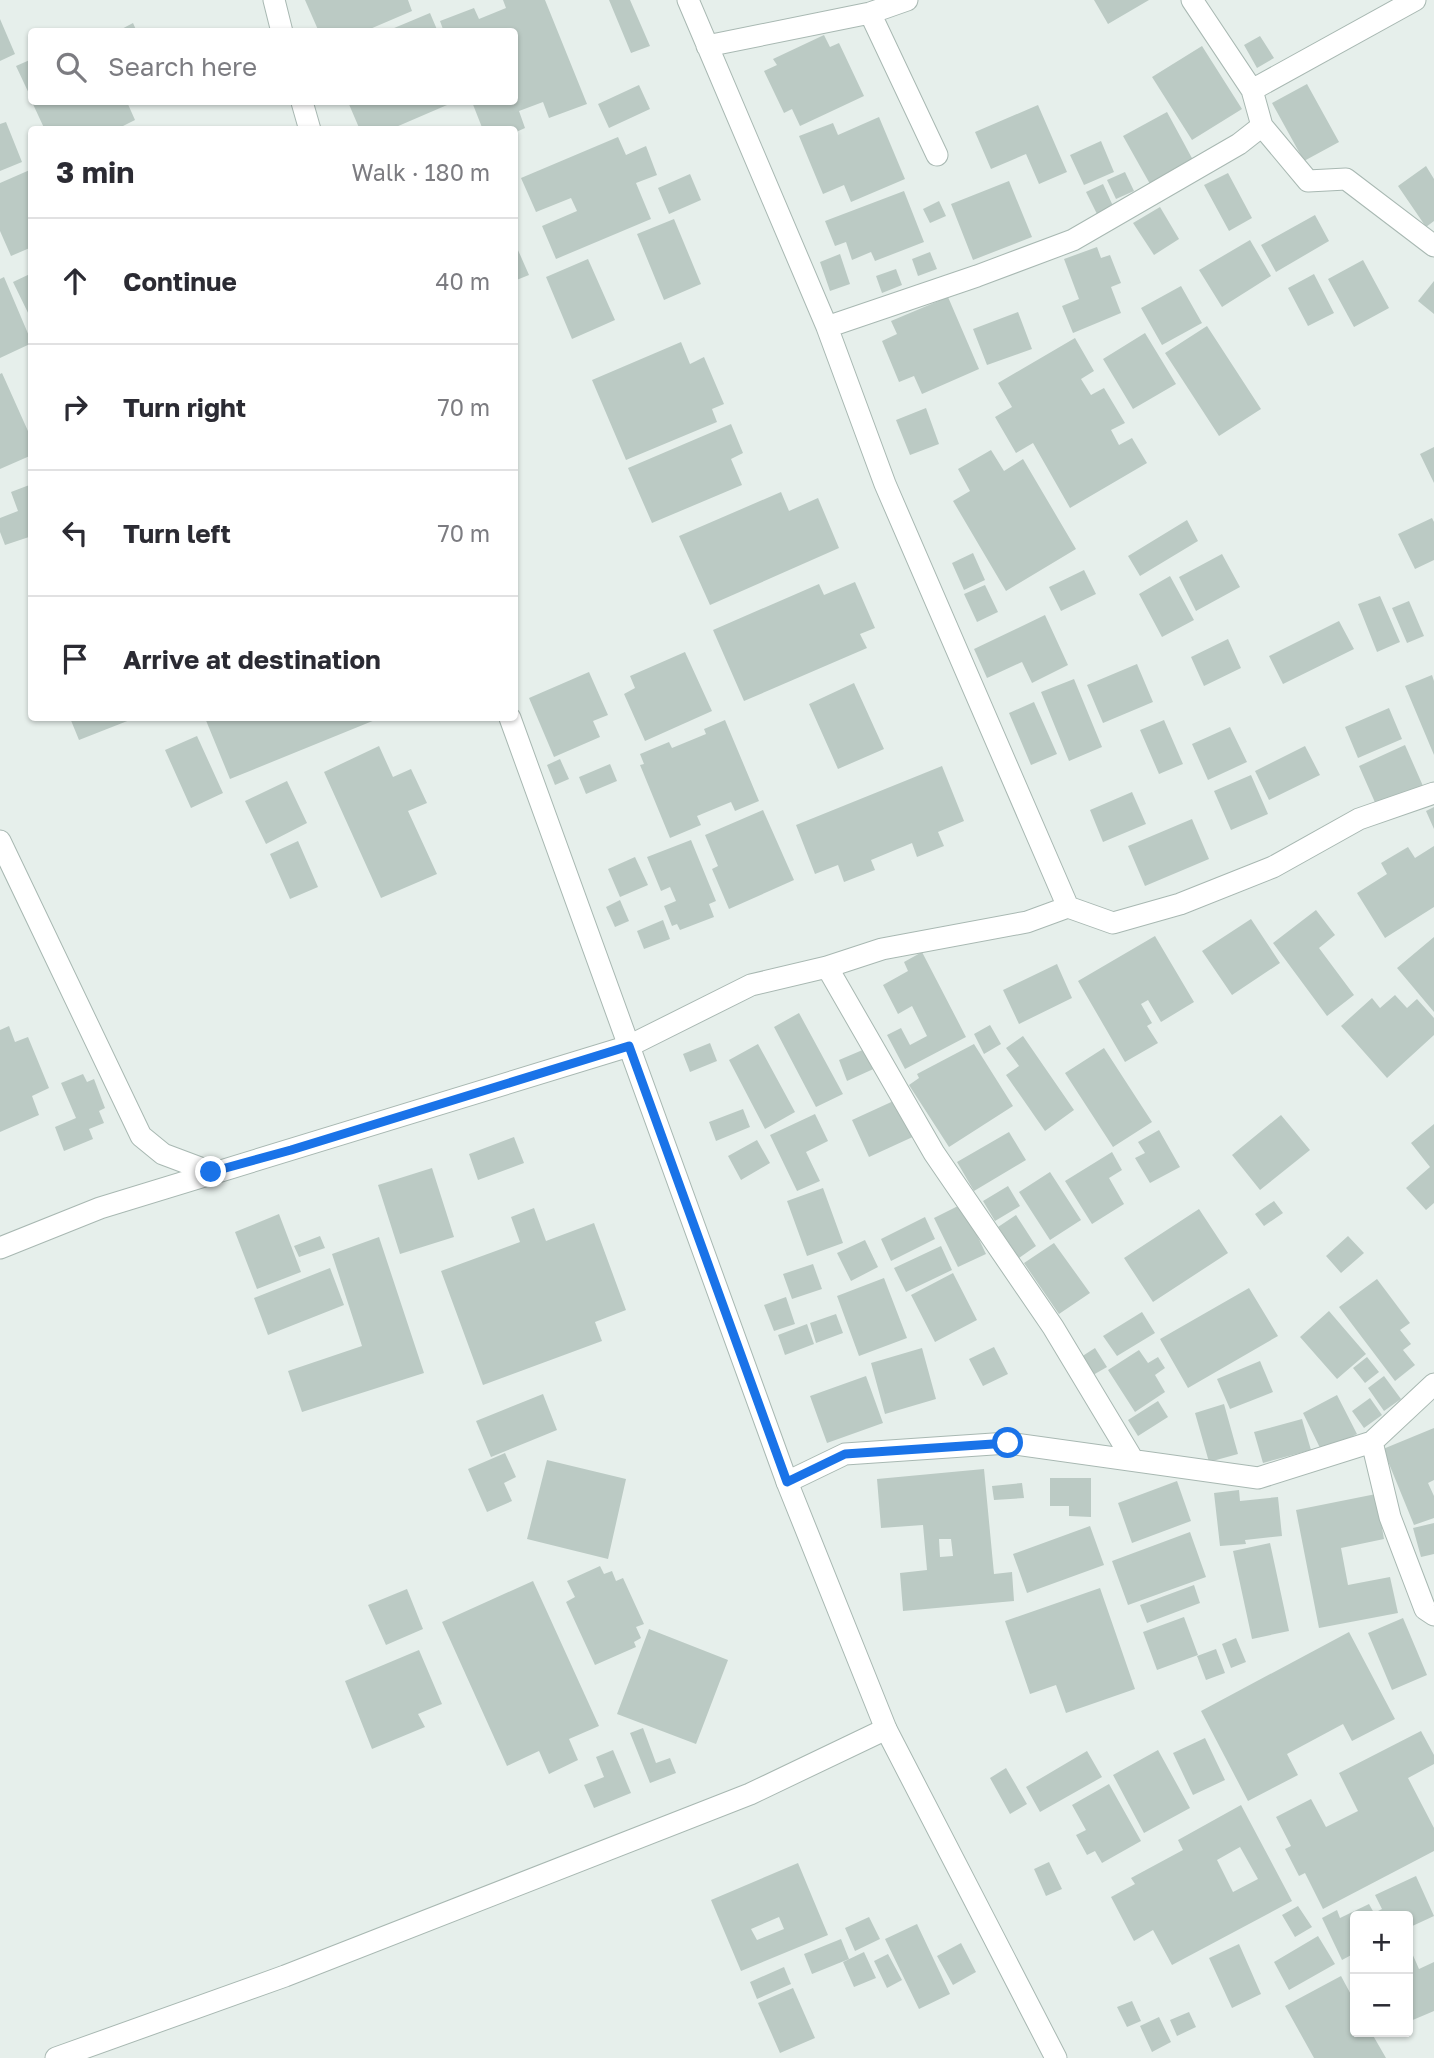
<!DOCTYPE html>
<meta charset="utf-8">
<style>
body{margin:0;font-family:"Golos Text",sans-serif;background:#f7f7f7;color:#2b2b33}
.controls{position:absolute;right:21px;bottom:21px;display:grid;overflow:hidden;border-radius:7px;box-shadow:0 2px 5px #0004}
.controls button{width:63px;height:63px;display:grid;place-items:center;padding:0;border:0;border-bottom:2px solid #e1e1e2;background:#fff;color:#2b2b33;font:35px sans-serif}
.stop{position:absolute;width:21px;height:21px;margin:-16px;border:5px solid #1a73e8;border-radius:50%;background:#fff}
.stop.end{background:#1a73e8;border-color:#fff;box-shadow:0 2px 7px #0008}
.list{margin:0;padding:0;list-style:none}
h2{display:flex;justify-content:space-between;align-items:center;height:91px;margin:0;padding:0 28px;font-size:30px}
h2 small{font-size:23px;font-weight:400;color:#7c7c81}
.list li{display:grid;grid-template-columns:46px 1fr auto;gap:21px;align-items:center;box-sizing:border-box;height:126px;padding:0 28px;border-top:2px solid #e1e1e2}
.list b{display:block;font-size:26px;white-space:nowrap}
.list em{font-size:23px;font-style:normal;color:#7c7c81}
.icon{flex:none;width:38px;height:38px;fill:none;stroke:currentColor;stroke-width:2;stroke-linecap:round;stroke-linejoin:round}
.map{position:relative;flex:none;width:1434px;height:2058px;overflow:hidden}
.search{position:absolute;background:#fff;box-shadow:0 2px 5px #0004;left:28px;top:28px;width:490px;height:77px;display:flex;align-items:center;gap:18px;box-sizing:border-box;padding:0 24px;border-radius:7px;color:#7c7c81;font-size:26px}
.panel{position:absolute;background:#fff;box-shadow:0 2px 5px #0004;left:28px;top:126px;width:490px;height:595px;border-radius:7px}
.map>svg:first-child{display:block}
.building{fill:#bbcac4;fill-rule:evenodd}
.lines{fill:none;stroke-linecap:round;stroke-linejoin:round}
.minor-casing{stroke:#a8b8b2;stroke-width:23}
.tertiary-casing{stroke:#a8b8b2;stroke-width:23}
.minor{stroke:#fff;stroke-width:21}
.tertiary{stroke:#fff;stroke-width:21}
.route{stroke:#1a73e8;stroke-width:9}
</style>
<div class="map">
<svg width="1434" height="2058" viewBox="0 0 1434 2058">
<rect width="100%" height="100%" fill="#e6efeb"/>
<path class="building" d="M305 0H408L412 11 363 32H319Z
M503 0H545L587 104 549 118 543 102 519 111 525 128 514 133V130H483L472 102H514V32H444L440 21 474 8 479 19 506 8Z
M609 0H630L650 46 631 53Z
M1094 0H1149L1108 24Z
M430 13 438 32H387V31Z
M0 19 15 54 0 61Z
M133 23 137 32H116Z
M824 35 830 47 839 43 864 96 800 126 792 109 784 113 764 71 777 65 773 59Z
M1260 36 1274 58 1257 68 1244 45Z
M1202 46 1242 109 1192 140 1152 77Z
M32 59V100L16 66Z
M1307 84 1339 142 1304 161 1272 103Z
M639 85 650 109 609 128 598 104Z
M32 102H127L135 120 115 130H45Z
M348 102H454L389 130H360Z
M1038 105 1067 172 1039 184 1026 154 991 169 975 132Z
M1167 112 1193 160 1150 184 1123 136Z
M879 117 905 179 851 202 844 185 823 194 799 136 833 123 838 135Z
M6 122 22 162 0 171V124Z
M618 137 626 155 646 146 657 175 636 183 651 219 556 259 542 226 577 211 571 198 536 212 521 178Z
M1101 141 1114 172 1084 185 1070 155Z
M1426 166 1434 179V221L1426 227 1398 186Z
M32 169V247L11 256 0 231V183Z
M1125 172 1134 191 1116 199 1107 180Z
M1228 173 1252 218 1229 231 1204 185Z
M690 174 701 200 669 214 658 188Z
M1009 181 1032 237 973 260 951 204Z
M1103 184 1113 206 1097 214 1086 192Z
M904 191 924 242 875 261 871 252 852 260 846 242 835 246 825 221Z
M939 201 946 216 930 223 923 209Z
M1160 207 1179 239 1154 255 1133 223Z
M1315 215 1329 241 1276 272 1261 245Z
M674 219 701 284 664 300 637 234Z
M1250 240 1271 276 1222 307 1199 270Z
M514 241 529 275 514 281Z
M1097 247 1101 258 1110 255 1121 283 1111 287 1121 313 1073 333 1062 306 1079 299 1064 259Z
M930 252 937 269 918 276 912 259Z
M840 254 850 284 830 291 820 262Z
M588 259 615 320 572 339 546 277Z
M1363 260 1389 308 1354 327 1328 279Z
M896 269 902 285 882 293 876 276Z
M32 273V321L13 282Z
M1314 274 1334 313 1308 326 1288 288Z
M4 277 32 343 0 358V279Z
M1434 281V314L1418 301Z
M1181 286 1202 323 1162 345 1141 308Z
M948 297 979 369 922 394 914 376 899 382 882 341 897 334 891 321Z
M1018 312 1032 349 987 365 973 329Z
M1207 326 1261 409 1219 436 1165 353Z
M1145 333 1176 384 1133 409 1103 359Z
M1075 338 1094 371 1081 379 1091 395 1104 388 1125 423 1111 430 1119 445 1132 438 1147 463 1070 508 1033 443 1016 453 995 417 1012 407 998 383Z
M681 342 690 364 704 357 724 404 712 409 717 422 626 460 592 380Z
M2 373 32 440V455L0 469V374Z
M926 408 939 444 910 455 896 420Z
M731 424 743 453 731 459 742 485 652 523 628 468Z
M1434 447V483L1420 454Z
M991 450 1004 471 1023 459 1076 549 1006 591 953 501 970 491 958 469Z
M32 484V544L29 537 5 545 0 532V518L18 511 11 492Z
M781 492 789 511 818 498 839 548 710 605 679 536Z
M1432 518 1434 522V560L1415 569 1398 534Z
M1187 520 1198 541 1140 576 1128 556Z
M973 553 985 580 964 590 952 563Z
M1222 554 1240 587 1196 611 1179 577Z
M1084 570 1096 594 1061 611 1049 587Z
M1170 576 1194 620 1162 637 1139 594Z
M855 582 875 628 860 634 867 648 744 701 713 630 819 584 824 595Z
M985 585 998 612 977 622 964 594Z
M1380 596 1400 642 1377 652 1358 604Z
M1409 601 1424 636 1407 643 1392 608Z
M1045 615 1068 665 1032 683 1022 662 987 678 974 649Z
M1339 621 1354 649 1283 684 1269 656Z
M1228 639 1241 668 1204 686 1191 657Z
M685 652 712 711 645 741 624 694 635 688 630 676Z
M1137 664 1153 702 1103 723 1087 685Z
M589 672 608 715 593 721 600 737 554 757 529 698Z
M1432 675 1434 681V755L1405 686Z
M1074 679 1102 747 1069 761 1041 692Z
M854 683 884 749 838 769 809 704Z
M1034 702 1057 754 1031 765 1009 713Z
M1389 708 1402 739 1358 758 1345 727Z
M70 718H135L79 740Z
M205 718H374L375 720 230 779Z
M725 720 759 801 735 811 731 802 697 816 701 825 670 838 640 765 644 764 640 754 669 742 672 748 706 734 704 729Z
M1164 720 1183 764 1159 774 1140 730Z
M1230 727 1247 762 1208 780 1192 744Z
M197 736 223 793 191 808 165 750Z
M1405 745 1423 786 1377 807 1359 766Z
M379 746 393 777 411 769 427 803 408 811 437 874 381 898 324 772Z
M1305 746 1320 775 1269 800 1255 771Z
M560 759 569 779 555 785 547 765Z
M610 764 617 781 586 794 579 777Z
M942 766 964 821 938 832 944 846 917 857 912 843 871 860 875 870 844 882 838 865 815 874 796 825Z
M1251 775 1268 814 1231 830 1214 791Z
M287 781 307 823 266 844 245 801Z
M1132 792 1146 824 1103 842 1090 810Z
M1434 807V829L1426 811Z
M763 810 794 880 729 909 712 869 718 866 705 835Z
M1192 819 1209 859 1145 886 1128 846Z
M691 840 716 901 709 904 714 917 680 930 677 924 672 926 664 906 676 901 670 887 661 891 647 857Z
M298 841 318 887 290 899 270 854Z
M1434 846V907L1385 938 1357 893 1387 874 1381 863 1408 847 1415 858Z
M635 857 648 885 620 897 608 869Z
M620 900 629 921 615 927 606 907Z
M1316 910 1335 935 1319 948 1354 995 1327 1016 1273 943Z
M1251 919 1280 963 1232 995 1202 951Z
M663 920 670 939 644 949 637 931Z
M1155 936 1194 1002 1161 1022 1148 1000 1141 1004 1152 1023 1147 1026 1158 1043 1125 1062 1078 981Z
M1434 937V1012L1397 968Z
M922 952 966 1037 905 1069 887 1035 901 1028 910 1045 927 1036 912 1006 898 1014 883 985 908 971 904 962Z
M1057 964 1072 998 1019 1024 1003 990Z
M1395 995 1407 1008 1417 999 1434 1018V1035L1387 1078 1341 1026 1372 998 1380 1008Z
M799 1013 843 1094 816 1107 774 1027Z
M990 1025 1001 1044 984 1054 974 1034Z
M9 1026 15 1042 28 1037 49 1088 32 1096 39 1115 0 1132V1030Z
M1023 1036 1074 1110 1045 1131 1006 1075 1019 1066 1006 1048Z
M710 1043 717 1061 690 1072 683 1054Z
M758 1044 795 1112 765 1129 729 1060Z
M974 1044 1013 1106 949 1147 909 1085 919 1078 917 1074Z
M872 1046 880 1066 847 1081 839 1060Z
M1104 1048 1152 1122 1113 1147 1065 1073Z
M83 1074 87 1082 94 1079 105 1108 99 1111 104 1123 89 1129 93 1139 64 1151 55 1127 76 1118 61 1083Z
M900 1098 917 1135 869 1157 852 1120Z
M743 1109 750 1127 716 1141 709 1122Z
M815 1114 828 1141 806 1152 820 1181 797 1191 770 1135Z
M1281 1115 1310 1150 1260 1190 1232 1155Z
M1434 1124V1203L1426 1210 1406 1188 1430 1167 1411 1143Z
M1159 1130 1180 1167 1150 1183 1135 1158 1145 1153 1138 1142Z
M1009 1132 1026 1160 974 1191 957 1162Z
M514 1137 524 1163 478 1180 469 1154Z
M757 1140 770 1163 741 1180 728 1156Z
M1112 1152 1122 1170 1109 1178 1124 1204 1092 1224 1065 1181Z
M432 1168 454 1237 400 1254 378 1185Z
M1050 1172 1081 1220 1050 1240 1019 1192Z
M1008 1186 1020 1206 995 1221 983 1201Z
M823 1188 843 1243 807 1256 787 1201Z
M1274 1201 1283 1213 1264 1226 1255 1214Z
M962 1204 986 1254 958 1267 934 1218Z
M534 1208 546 1241 594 1223 626 1310 595 1322 602 1341 483 1385 441 1271 520 1242 511 1217Z
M1199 1209 1228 1253 1153 1302 1124 1258Z
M279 1214 301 1272 257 1289 235 1232Z
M1016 1215 1036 1246 1019 1258 998 1227Z
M925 1217 935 1239 891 1261 881 1239Z
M320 1236 325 1248 299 1257 294 1246Z
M1348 1236 1364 1253 1341 1273 1326 1256Z
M379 1237 424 1373 302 1412 288 1371 362 1346 332 1254Z
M865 1240 878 1267 851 1281 837 1253Z
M1054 1243 1090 1293 1059 1314 1024 1263Z
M941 1246 952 1270 906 1292 894 1268Z
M813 1264 822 1289 792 1299 783 1274Z
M330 1268 344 1305 268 1335 254 1298Z
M953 1273 977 1320 935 1342 911 1295Z
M884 1278 907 1338 859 1356 837 1296Z
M1377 1279 1410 1323 1400 1330 1411 1344 1403 1350 1415 1365 1395 1381 1339 1307Z
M1249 1288 1278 1336 1188 1388 1160 1339Z
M786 1297 795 1324 774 1331 764 1305Z
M1329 1311 1366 1354 1337 1379 1300 1337Z
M1142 1312 1155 1333 1117 1356 1103 1336Z
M836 1314 843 1333 816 1343 810 1323Z
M807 1324 814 1344 785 1355 778 1335Z
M994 1347 1008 1374 983 1386 969 1359Z
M922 1348 936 1399 885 1414 871 1363Z
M1095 1348 1107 1367 1093 1375 1081 1357Z
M1139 1350 1148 1363 1158 1357 1165 1368 1155 1375 1165 1392 1135 1412 1108 1370Z
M1367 1357 1379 1372 1365 1383 1353 1368Z
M1260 1361 1273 1392 1230 1409 1217 1379Z
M866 1376 883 1423 827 1443 810 1396Z
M1384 1376 1401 1399 1384 1411 1368 1388Z
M543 1394 557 1430 491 1457 476 1421Z
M1337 1395 1357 1434 1322 1452 1303 1413Z
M1370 1398 1382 1415 1364 1428 1352 1411Z
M1158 1401 1168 1417 1138 1436 1128 1420Z
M1224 1404 1238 1454 1209 1462 1195 1413Z
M1302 1419 1311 1450 1263 1463 1254 1432Z
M1434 1428V1480L1428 1483 1434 1496V1518L1414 1525 1383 1449Z
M505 1453 516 1477 504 1483 512 1501 487 1512 468 1469Z
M547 1460 626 1479 608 1559 527 1539Z
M984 1469 994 1574 1012 1572 1014 1601 903 1611 900 1573 927 1570 923 1525 881 1528 877 1479ZM939 1539H951L953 1556 940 1557Z
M1050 1478H1091V1517L1069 1516V1506H1050Z
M1177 1481 1191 1521 1132 1543 1118 1503Z
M1022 1483 1024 1498 994 1500 992 1486Z
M1239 1490 1240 1501 1278 1497 1282 1536 1245 1540 1246 1544 1220 1546 1214 1493Z
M1376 1494 1384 1539 1341 1548 1348 1585 1390 1577 1398 1613 1319 1628 1296 1510Z
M1434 1523V1554L1421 1557 1413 1528Z
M1090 1526 1104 1565 1027 1593 1013 1554Z
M1190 1532 1206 1577 1128 1605 1112 1561Z
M1270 1543 1289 1631 1252 1639 1233 1551Z
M600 1566 604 1574 612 1571 616 1581 623 1578 644 1624 636 1627 641 1638 634 1642 636 1647 595 1665 566 1602 575 1597 567 1581Z
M533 1581 599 1726 569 1739 578 1760 549 1774 539 1751 507 1766 442 1622Z
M1194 1585 1200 1603 1147 1623 1140 1605Z
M1100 1588 1135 1689 1066 1713 1056 1685 1030 1694 1005 1621Z
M407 1589 423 1629 386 1645 368 1605Z
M1184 1617 1198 1655 1157 1670 1143 1632Z
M1403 1618 1427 1675 1392 1690 1368 1633Z
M649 1629 728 1660 696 1744 617 1714Z
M1349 1632 1395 1719 1352 1741 1343 1724 1287 1754 1298 1775 1248 1801 1201 1711Z
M1236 1638 1246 1662 1231 1668 1222 1644Z
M1216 1649 1225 1673 1206 1680 1197 1656Z
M419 1650 442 1704 418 1714 425 1727 372 1749 345 1681Z
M643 1728 656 1763 670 1758 676 1773 650 1783 630 1733Z
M1421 1731 1434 1755V1764L1408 1778 1434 1828V1851L1323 1909 1305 1873 1299 1876 1285 1849 1291 1846 1276 1817 1311 1799 1326 1827 1358 1811 1339 1773Z
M1205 1738 1225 1780 1193 1795 1173 1753Z
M613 1750 631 1793 594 1808 584 1785 604 1777 596 1757Z
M1158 1750 1190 1808 1144 1833 1113 1775Z
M1087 1751 1102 1777 1040 1812 1026 1787Z
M1006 1768 1027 1804 1010 1814 990 1778Z
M1109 1784 1141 1841 1102 1863 1095 1851 1087 1855 1076 1835 1086 1830 1072 1805Z
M1241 1805 1292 1901 1172 1965 1153 1930 1134 1941 1111 1897 1135 1884 1131 1878 1183 1850 1178 1840ZM1240 1847 1258 1879 1233 1892 1217 1860Z
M1049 1862 1062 1889 1046 1896 1034 1869Z
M798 1863 828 1935 741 1971 711 1900ZM779 1917 784 1929 757 1940 751 1929Z
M1416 1876 1434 1916 1408 1928V1916H1355V1953L1342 1960 1322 1918 1337 1910 1340 1918 1369 1904 1374 1913 1382 1909 1375 1895Z
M1298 1906 1312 1927 1295 1937 1282 1915Z
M869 1917 880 1939 855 1951 845 1928Z
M917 1924 950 1994 919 2009 885 1939Z
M1318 1936 1335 1964 1289 1990 1274 1962Z
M841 1939 849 1959 812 1974 804 1954Z
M961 1943 976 1972 953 1985 937 1956Z
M1239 1944 1261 1994 1232 2008 1209 1958Z
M1408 1944 1419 1969 1434 1962V2011L1408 2022Z
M864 1952 876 1978 854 1987 843 1962Z
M888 1954 902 1980 887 1988 874 1961Z
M784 1967 791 1984 757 1999 750 1982Z
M1341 1976 1355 2002V2032H1371L1386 2058H1314L1285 2006Z
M793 1988 815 2038 780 2053 758 2003Z
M1132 2001 1141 2021 1127 2027 1117 2007Z
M1189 2012 1196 2027 1177 2036 1170 2020Z
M1159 2017 1171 2042 1152 2052 1140 2026Z"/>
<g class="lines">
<defs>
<path id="minor" d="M688 0 827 327 885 484 1068 907
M1192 0 1252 90 1262 126 1308 181 1346 179 1434 246
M870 13 937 155
M707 46 870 13 907 0
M1252 90 1415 0
M827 327 977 276 1073 240 1239 144 1262 126
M0 841 141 1136 163 1154 211 1172
M827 967 934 1153 1053 1327 1133 1460
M0 1248 100 1208 629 1046 751 985 827 967 882 949 1027 922 1068 907 1113 923 1180 904 1273 867 1359 819 1434 793
M1372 1442 1390 1517 1425 1609 1434 1615
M787 1482 845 1454 1008 1443 1258 1478 1372 1442 1434 1384
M56 2058 285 1976 750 1794 886 1729"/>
<path id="tertiary" d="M274 0 282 32
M302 102 310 130
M510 718 787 1482 886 1729 1056 2058"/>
</defs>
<use href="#minor" class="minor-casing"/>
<use href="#tertiary" class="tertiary-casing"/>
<use href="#minor" class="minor"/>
<use href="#tertiary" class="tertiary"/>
</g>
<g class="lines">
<path class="route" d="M211 1172 291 1150 629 1046 787 1482 845 1454 1008 1443"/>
</g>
</svg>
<div class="controls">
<button>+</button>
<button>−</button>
</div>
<div class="stop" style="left:1008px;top:1443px"></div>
<div class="stop end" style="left:211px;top:1172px"></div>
<div class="search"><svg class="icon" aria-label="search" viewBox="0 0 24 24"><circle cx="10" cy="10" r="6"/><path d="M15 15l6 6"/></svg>Search here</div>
<section class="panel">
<h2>3 min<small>Walk · 180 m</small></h2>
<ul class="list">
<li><svg class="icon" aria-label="ahead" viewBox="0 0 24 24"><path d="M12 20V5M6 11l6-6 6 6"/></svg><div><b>Continue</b></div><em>40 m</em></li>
<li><svg class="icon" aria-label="right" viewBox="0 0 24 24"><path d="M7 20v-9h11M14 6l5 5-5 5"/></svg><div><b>Turn right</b></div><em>70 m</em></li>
<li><svg class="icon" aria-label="left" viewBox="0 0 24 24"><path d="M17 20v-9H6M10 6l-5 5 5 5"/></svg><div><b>Turn left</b></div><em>70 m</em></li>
<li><svg class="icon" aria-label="arrive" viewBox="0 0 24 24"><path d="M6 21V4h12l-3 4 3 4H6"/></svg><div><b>Arrive at destination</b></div></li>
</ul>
</section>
</div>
